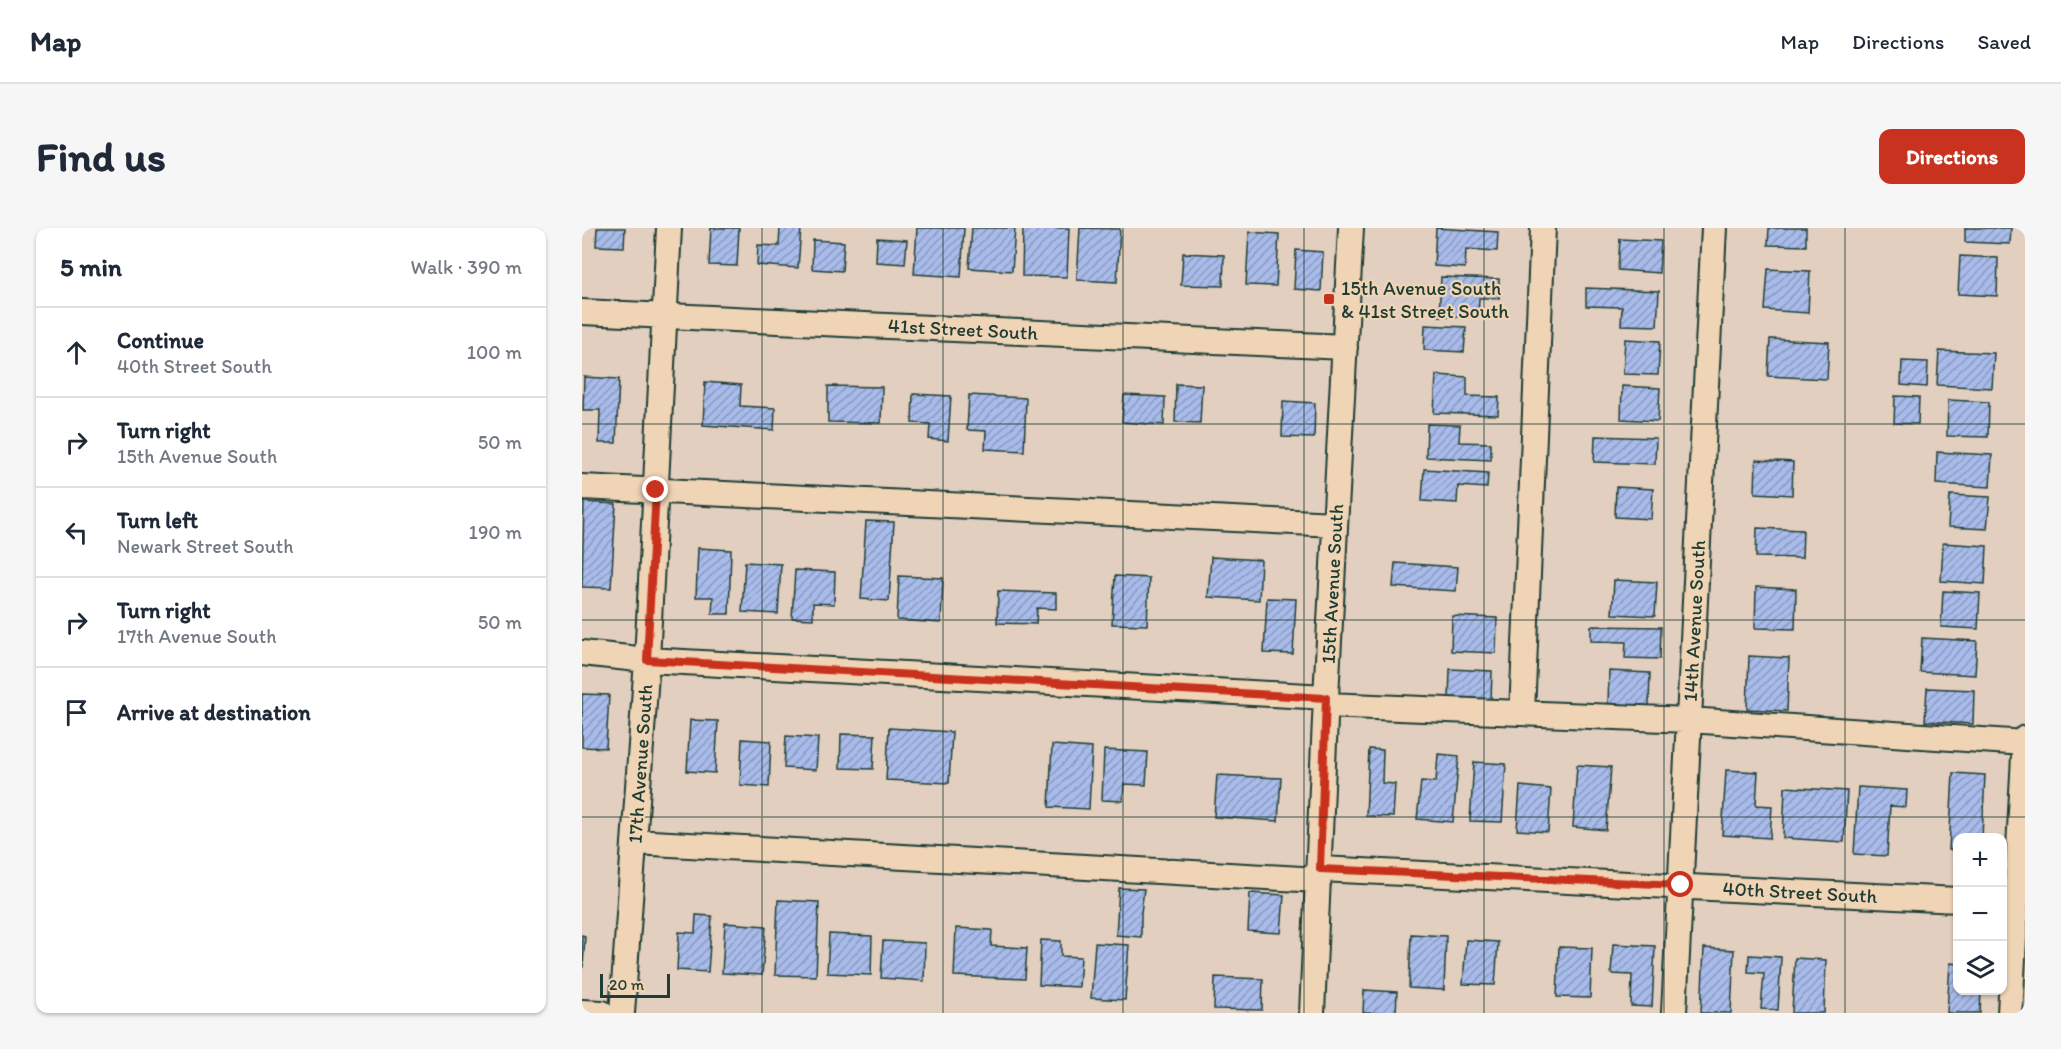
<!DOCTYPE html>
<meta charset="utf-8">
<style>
body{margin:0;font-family:Itim,sans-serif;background:#f6f6f7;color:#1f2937}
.controls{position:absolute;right:18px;bottom:18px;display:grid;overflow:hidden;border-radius:12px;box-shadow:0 2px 4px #0004}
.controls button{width:54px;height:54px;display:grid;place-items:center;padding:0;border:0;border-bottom:2px solid #e0e1e3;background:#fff;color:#1f2937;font:30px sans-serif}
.scale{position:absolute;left:18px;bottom:15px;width:70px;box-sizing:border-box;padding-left:6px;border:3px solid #1f3d34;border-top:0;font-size:16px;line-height:21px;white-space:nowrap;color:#1f3d34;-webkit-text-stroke:4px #f0d4b6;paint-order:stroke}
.stop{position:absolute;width:18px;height:18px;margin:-14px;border:4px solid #c8321e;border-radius:50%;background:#fff}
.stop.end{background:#c8321e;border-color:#fff;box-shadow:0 2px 6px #0008}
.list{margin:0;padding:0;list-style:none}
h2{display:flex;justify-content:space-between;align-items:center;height:78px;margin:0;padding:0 24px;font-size:26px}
h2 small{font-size:20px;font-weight:400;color:#747a83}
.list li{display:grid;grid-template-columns:39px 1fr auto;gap:18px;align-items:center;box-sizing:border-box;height:90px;padding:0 24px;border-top:2px solid #e0e1e3}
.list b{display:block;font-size:22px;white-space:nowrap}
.list p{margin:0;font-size:20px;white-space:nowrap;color:#747a83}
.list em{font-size:20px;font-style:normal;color:#747a83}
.icon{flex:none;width:33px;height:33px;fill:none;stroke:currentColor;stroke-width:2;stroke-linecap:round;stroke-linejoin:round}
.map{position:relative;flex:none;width:1443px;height:785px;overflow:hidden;border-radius:12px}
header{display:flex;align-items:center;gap:36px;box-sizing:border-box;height:84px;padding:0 30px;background:#fff;border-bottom:2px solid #e0e1e3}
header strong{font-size:28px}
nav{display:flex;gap:33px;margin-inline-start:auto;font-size:21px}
.intro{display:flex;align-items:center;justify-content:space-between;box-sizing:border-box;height:144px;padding:0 36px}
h1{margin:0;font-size:42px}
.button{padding:15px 27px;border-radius:12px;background:#c8321e;color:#fff;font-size:21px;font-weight:700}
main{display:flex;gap:36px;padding:0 36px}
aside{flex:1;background:#fff;border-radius:12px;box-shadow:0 2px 4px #0004}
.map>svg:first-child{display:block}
.building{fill:url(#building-hatch);stroke:#1f3d34;stroke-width:1.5}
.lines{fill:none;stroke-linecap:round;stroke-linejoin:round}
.minor-casing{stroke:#1f3d34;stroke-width:28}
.minor{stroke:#f0d4b6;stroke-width:24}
.route{stroke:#c8321e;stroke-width:8}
.grid{fill:none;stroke:#1f3d34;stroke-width:1.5;stroke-opacity:0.55}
.poi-dot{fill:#c8321e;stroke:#f0d4b6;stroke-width:2}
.labels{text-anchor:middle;stroke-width:4.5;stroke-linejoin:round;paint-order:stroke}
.poi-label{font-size:20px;fill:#1f3d34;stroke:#f0d4b6;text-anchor:start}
.street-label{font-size:20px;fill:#1f3d34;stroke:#f0d4b6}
</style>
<header>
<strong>Map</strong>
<nav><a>Map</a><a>Directions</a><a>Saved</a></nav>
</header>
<div class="intro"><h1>Find us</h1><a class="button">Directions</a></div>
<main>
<aside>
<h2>5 min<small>Walk · 390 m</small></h2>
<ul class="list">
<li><svg class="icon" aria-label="ahead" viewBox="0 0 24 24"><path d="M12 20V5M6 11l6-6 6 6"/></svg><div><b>Continue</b><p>40th Street South</p></div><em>100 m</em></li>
<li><svg class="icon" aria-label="right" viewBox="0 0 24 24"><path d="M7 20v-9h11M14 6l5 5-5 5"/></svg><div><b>Turn right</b><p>15th Avenue South</p></div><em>50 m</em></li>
<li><svg class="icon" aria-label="left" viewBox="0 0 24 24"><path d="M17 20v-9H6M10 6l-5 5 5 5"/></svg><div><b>Turn left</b><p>Newark Street South</p></div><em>190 m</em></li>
<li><svg class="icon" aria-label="right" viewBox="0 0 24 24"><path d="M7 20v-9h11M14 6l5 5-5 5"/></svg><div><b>Turn right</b><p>17th Avenue South</p></div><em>50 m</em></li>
<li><svg class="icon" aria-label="arrive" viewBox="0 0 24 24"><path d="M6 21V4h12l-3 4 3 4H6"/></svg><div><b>Arrive at destination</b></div></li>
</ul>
</aside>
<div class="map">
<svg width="1443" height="785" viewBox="0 0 1443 785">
<defs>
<pattern id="building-hatch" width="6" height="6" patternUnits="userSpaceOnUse" patternTransform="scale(1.5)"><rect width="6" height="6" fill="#a9bbea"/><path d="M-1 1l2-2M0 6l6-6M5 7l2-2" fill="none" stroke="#8999be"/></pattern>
</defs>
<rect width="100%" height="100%" fill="#e2cfc0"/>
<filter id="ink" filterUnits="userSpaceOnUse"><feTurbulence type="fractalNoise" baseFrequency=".0167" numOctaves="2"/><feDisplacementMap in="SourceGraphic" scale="12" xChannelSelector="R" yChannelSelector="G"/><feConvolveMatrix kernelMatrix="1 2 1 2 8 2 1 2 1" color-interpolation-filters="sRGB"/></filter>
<g filter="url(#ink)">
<path class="building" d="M15 0H43L42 19 14 18Z
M129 0H157L155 38 127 37Z
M198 0H219L216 40 175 37 176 17 197 18Z
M335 0H382L379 49 332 46Z
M390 0H433L430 43 387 40Z
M441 0H487L485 49 440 48Z
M498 0 538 1 535 54 495 52Z
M854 0 916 4 915 23 884 21 883 40 852 38Z
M1187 0H1224V18L1186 17Z
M1383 0H1429L1428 16 1383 14Z
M667 4 697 6 694 58 664 57Z
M295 10 325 12 323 36 294 34Z
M1038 11 1079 13 1077 45 1036 42Z
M231 12 262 14 260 43 230 41Z
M714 22 741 24 739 63 712 61Z
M601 25 642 27 641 58 599 57Z
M1378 28 1416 30 1415 68 1376 66Z
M1186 41 1228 43 1226 85 1183 82Z
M859 49 917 51V70H897L896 89 857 88Z
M1004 60 1077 63 1075 98 1039 97 1040 79 1004 78Z
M843 97 884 99 882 124 842 122Z
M1043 111 1078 113 1076 147 1041 146Z
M1188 111 1247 114 1245 151 1186 148Z
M1357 123 1412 125 1410 160 1355 157Z
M1320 133 1346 134 1345 159 1319 157Z
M854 147 885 149V168L917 169 916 187 852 185Z
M2 149 37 151 34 215H17L18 182H1Z
M123 154 159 157 158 178 193 180 192 202 121 197Z
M594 156 620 157 618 195 593 194Z
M246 158 300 159 299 195 246 194Z
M1040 158 1078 160 1076 193 1039 191Z
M331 166 369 168 366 213 347 211 348 196 330 195Z
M387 167 444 170 442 223 403 221 404 203 385 202Z
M542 167 583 169 582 197 540 194Z
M1313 168 1337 169 1336 196 1312 195Z
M1366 172 1407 174 1406 209 1365 208Z
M701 173 733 175 732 210 700 209Z
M845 196 878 197 877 214 909 215V232L844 229Z
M1013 208 1074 210 1073 236 1012 234Z
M1355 224 1410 227 1408 259 1354 256Z
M1174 232 1211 234 1210 267 1173 265Z
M842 241 906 245 905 260 876 258 875 275 840 273Z
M1034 259 1071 261 1069 291 1033 289Z
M1368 267 1408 269 1405 301 1366 299Z
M2 274 34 276 29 360 0 359Z
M284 293 312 294 307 373 279 371Z
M1175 300 1221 302 1220 330 1174 329Z
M1361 315 1405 318 1403 356 1359 353Z
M116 320 149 322 147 386H130L131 369H114Z
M629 329 679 332 677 372 626 369Z
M163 334 199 336 196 386 160 384Z
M813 335 876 339 874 363 811 359Z
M213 342 253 344 252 376 231 375V391L210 390Z
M317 348 361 350 359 395 315 392Z
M533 348 567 350 565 397 530 396Z
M1032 352 1075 354 1073 388 1030 386Z
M1174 359 1214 361 1213 401 1173 400Z
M416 363 474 365V381L455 380 454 396 415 395Z
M1361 363 1398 365 1396 401 1359 399Z
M685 370 714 371 711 426 682 425Z
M870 388 915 390 914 425 869 423Z
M1009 398 1079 399 1078 431 1043 430 1044 414 1009 413Z
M1340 410 1395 413 1393 447 1338 444Z
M1167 428 1207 430 1205 483 1165 481Z
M868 441 910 443 909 473 867 471Z
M1027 443 1068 445 1067 478 1026 476Z
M1345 460 1392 462 1391 496 1343 493Z
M0 466 27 467 24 520 0 519Z
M108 492 136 493 133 545 105 543Z
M307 500 370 504 367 555 304 552Z
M259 506 293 507 291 541 258 540Z
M204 508 236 510 234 542 202 540Z
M160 511 189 513 187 559 158 557Z
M470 517 510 520 507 581 467 579Z
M787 521 801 522 800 555 813 556 811 589 784 588Z
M522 522 566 524 564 557 542 556 541 573 520 572Z
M856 526 877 528 871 594 835 591 839 553 854 554Z
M892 534 924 536 920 594 888 593Z
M995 537 1029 539 1024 602 991 599Z
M1144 542 1176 544 1174 577 1190 578 1188 610 1140 607Z
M1371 545 1403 547 1400 610H1376V623L1367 622Z
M635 547 699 550 696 593 632 589Z
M938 558 969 561 966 604 935 602Z
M1203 559 1265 563 1262 614 1201 610Z
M1276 559 1325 562 1324 579 1308 578 1305 628 1272 626Z
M537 660 562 661 559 685V709L534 707Z
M668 665 702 667 699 705 666 703Z
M196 672 237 674 234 748 193 747Z
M114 687 130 688 126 744 95 742 97 704 113 705Z
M143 695 184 698 180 747 140 745Z
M374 700 410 702 409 718 445 720 443 751 372 748Z
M247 706 290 708 289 747 245 745Z
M829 706 864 708 862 762 827 760Z
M0 707 3 708 1 739H0Z
M459 712 479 713V728L499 729 497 759 457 757Z
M884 712 916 714 913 757 881 756Z
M301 713 343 715 342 753 299 750Z
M513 715 547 717 543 772 509 770Z
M1031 716 1073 718 1070 779 1049 778 1050 747 1029 746Z
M977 719 1010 720 1008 770 975 769Z
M1122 720 1152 722 1149 785H1119Z
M1167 727 1199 729 1196 782 1179 781 1182 745 1166 744Z
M1213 730 1244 732 1242 785H1210Z
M1368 735 1376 736V762H1399L1398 785H1365Z
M633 749 681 751 680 782 632 781Z
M782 762 815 764 814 785H781Z"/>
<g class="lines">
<defs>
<path id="minor" d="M0 84 763 119
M0 259 753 296
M0 425 65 432 744 469
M744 477 1107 492 1443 515
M940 485 961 0
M52 614 737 652
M738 641 1376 672
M0 784 20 785
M40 785 65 432 87 0
M730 785 744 469 769 0
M1092 785 1132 0
M1428 785 1443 510"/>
</defs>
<use href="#minor" class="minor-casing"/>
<use href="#minor" class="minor"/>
</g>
</g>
<g class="lines" filter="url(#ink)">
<path class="route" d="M74 262 65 432 744 470 738 641 1099 657"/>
</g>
<path class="grid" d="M180 0V785M361 0V785M541 0V785M722 0V785M902 0V785M1082 0V785M1263 0V785M0 196H1443M0 392H1443M0 589H1443"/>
<rect class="poi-dot" x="741" y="65" width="12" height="12" rx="3"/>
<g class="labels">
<g class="poi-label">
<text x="759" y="67">15th Avenue South<tspan x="759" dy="23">&amp; 41st Street South</tspan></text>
</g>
<g class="street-label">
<text transform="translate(381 101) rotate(3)" y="7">41st Street South</text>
<text transform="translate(750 356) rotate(-87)" y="7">15th Avenue South</text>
<text transform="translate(1112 393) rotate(-87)" y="7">14th Avenue South</text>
<text transform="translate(58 536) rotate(-86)" y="7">17th Avenue South</text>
<text transform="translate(1218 664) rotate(3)" y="7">40th Street South</text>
</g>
</g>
</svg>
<div class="controls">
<button>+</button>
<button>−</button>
<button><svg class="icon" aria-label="layers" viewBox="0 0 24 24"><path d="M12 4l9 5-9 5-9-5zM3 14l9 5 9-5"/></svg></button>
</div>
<div class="scale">20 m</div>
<div class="stop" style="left:1099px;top:657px"></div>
<div class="stop end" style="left:74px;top:262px"></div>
</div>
</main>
